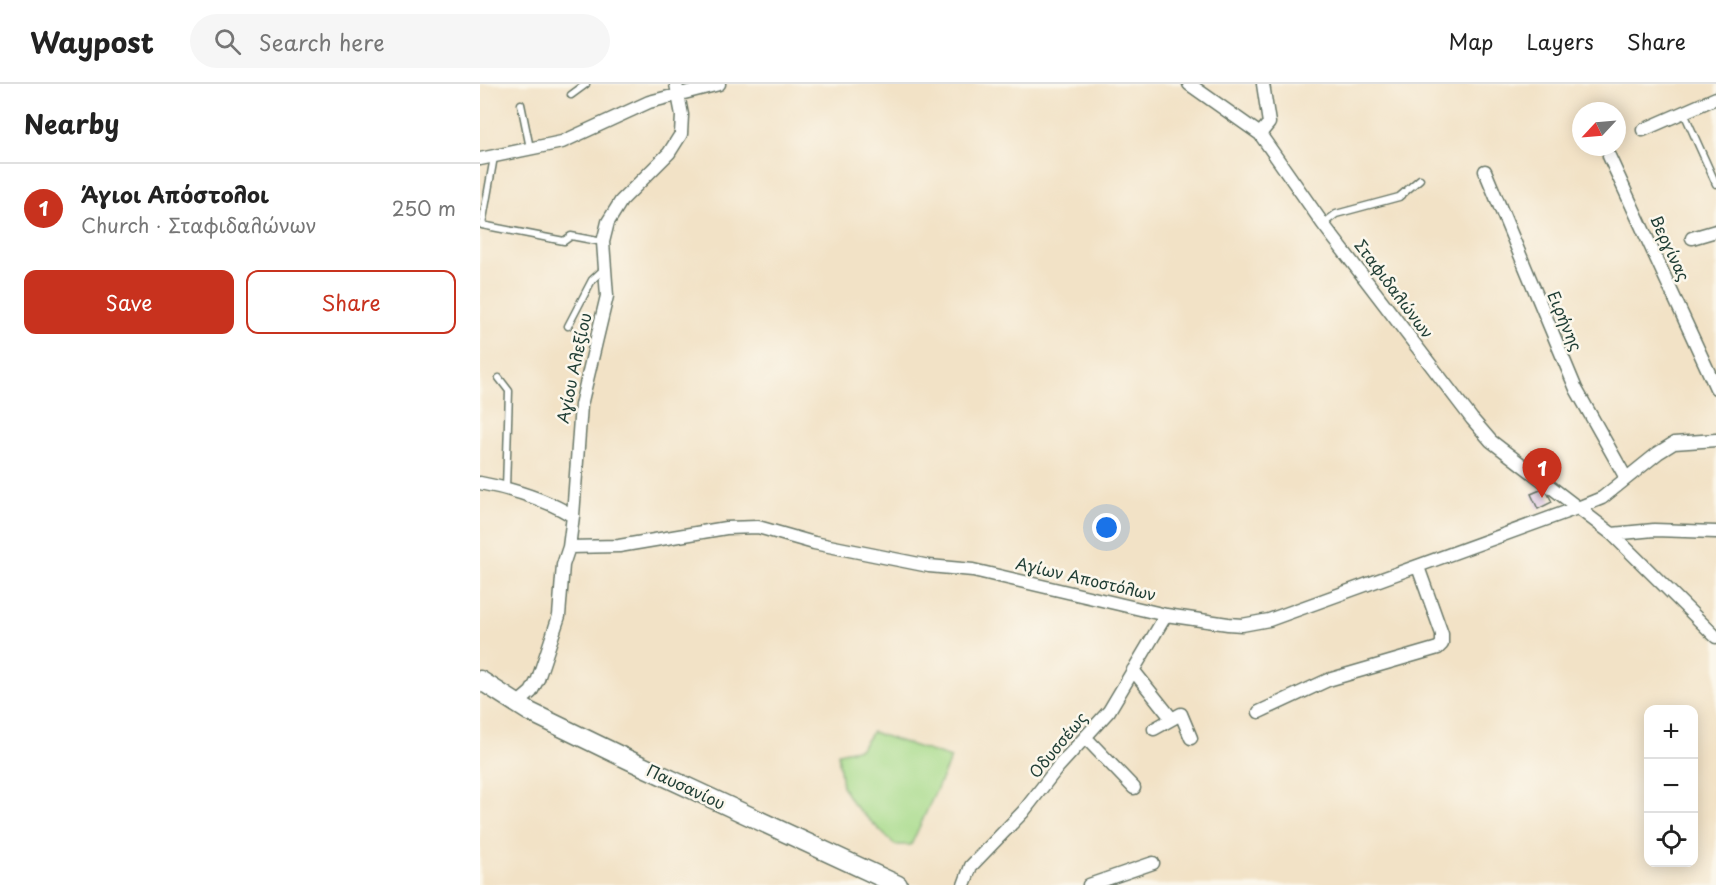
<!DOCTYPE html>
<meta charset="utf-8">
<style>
body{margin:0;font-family:"Playpen Sans",sans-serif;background:#f6f6f6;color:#222}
.controls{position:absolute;right:18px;bottom:18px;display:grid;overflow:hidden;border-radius:12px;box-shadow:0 3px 15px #0003}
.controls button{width:54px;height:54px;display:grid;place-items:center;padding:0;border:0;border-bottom:2px solid #e0e0e0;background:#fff;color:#222;font:30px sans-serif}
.compass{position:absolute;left:1092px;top:18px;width:54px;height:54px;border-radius:50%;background:#fff;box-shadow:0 3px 15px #0003;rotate:244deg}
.you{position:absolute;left:627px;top:444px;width:21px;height:21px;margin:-15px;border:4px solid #fff;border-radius:50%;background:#1a73e8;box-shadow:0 0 0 9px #1a73e833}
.badge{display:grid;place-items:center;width:39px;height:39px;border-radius:50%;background:#c8321e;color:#fff;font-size:20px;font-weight:700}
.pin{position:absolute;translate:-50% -50px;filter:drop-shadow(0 2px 3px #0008)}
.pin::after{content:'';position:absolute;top:32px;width:21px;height:18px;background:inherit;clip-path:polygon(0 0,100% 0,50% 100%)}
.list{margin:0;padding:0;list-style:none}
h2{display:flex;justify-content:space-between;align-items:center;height:78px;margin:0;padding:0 24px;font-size:26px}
h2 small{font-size:20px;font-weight:400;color:#767676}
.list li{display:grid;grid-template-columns:39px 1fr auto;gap:18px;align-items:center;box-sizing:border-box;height:90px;padding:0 24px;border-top:2px solid #e0e0e0}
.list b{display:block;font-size:22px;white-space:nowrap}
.list p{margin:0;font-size:20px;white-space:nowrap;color:#767676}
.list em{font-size:20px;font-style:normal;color:#767676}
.actions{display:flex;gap:12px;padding:18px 24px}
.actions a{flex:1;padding:14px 0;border:2px solid #c8321e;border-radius:12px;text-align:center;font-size:21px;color:#c8321e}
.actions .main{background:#c8321e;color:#fff}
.icon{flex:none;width:33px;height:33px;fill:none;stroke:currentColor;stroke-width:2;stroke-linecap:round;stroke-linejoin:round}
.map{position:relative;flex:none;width:1236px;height:801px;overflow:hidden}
header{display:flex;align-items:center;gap:36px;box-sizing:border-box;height:84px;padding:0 30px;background:#fff;border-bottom:2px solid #e0e0e0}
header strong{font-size:28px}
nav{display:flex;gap:33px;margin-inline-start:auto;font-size:21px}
.search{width:420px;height:54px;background:#f6f6f6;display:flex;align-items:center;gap:15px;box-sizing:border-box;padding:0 21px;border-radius:33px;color:#767676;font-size:22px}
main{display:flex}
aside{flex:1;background:#fff}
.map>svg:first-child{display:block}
.green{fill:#a6da89;stroke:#628c5e;stroke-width:1.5}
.building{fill:#cfb1e0}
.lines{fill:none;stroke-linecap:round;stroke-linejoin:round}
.lane-casing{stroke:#697767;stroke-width:9}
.street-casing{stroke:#697767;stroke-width:15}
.secondary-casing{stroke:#697767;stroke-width:21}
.lane{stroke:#fff;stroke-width:6}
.street{stroke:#fff;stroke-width:12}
.secondary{stroke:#fff;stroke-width:18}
.labels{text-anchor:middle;stroke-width:5;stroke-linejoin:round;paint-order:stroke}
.street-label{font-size:16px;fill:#1f3d34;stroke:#fbf7ec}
</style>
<header>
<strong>Waypost</strong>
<div class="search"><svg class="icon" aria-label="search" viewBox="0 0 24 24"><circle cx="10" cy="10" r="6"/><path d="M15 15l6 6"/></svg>Search here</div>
<nav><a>Map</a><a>Layers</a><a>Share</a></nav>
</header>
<main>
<aside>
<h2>Nearby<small></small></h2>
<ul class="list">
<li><span class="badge">1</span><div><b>Άγιοι Απόστολοι</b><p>Church · Σταφιδαλώνων</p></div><em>250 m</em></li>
</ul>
<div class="actions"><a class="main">Save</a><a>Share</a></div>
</aside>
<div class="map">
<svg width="1236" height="801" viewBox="0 0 1236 801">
<rect width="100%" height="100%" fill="#fbf7ec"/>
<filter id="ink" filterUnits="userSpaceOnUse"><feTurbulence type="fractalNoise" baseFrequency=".0167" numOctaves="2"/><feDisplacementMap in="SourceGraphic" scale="12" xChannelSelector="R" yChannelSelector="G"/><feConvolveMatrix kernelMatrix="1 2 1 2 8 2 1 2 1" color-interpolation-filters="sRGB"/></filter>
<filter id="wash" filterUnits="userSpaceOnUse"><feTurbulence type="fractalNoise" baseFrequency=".008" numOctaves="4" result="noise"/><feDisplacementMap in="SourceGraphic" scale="24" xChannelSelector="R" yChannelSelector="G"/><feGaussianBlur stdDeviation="1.35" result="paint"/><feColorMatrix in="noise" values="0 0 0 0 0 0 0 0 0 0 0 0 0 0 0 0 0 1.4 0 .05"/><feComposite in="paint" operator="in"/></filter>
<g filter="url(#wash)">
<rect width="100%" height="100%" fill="#f2e2c6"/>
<path class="green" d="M392 648 471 674 431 761H415L373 720 362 702 358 669 381 664Z"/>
<g id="blocks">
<path class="building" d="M1065 404 1072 418 1058 425 1051 410Z"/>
</g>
</g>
<g filter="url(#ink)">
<use href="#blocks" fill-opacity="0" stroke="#697767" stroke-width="1.5"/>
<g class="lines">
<defs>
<path id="lane" d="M91 11 106 0
M41 20 50 64
M1204 29 1236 100
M14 73 2 141 84 157 91 152 123 158
M843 140 856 130 919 113 940 95
M88 242 112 196 125 184
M19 294 29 307 26 404"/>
<path id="street" d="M709 0 780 50 843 140 992 335 1011 357 1132 450 1236 553
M1163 46 1236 14
M780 50 789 39 783 0
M1129 72 1236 304
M0 75 82 58 169 18 239 0
M1005 87 1096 305 1146 394
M1212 154 1236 147
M0 399C32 405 65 415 93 432
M1132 450 1174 446 1236 448
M89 463 139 462 246 444 278 443 334 459 449 482 493 486 686 531 748 540 762 541 789 536 1100 423 1122 414 1178 369 1194 359 1236 356
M653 586 692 635 674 645
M37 620 51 608 58 595 79 532 83 481 89 463 93 432 101 321 127 212 123 158 128 138 141 117 189 69 201 50 202 31 196 0
M779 628 848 596 958 564 962 560V550L938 483
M692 635 701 630 711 654
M605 653 654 704
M484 801 491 782 543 728 578 683 629 627 686 531
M609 801 673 779"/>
<path id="secondary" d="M0 596 50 628 149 676 418 801"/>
</defs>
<use href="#lane" class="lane-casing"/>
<use href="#street" class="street-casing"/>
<use href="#secondary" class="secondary-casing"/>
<use href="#lane" class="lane"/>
<use href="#street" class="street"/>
<use href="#secondary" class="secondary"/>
</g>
</g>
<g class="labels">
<g class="street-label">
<text transform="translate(1190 164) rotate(65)" y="6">Βεργίνας</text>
<text transform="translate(914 205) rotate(53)" y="6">Σταφιδαλώνων</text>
<text transform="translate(1085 237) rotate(67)" y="6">Ειρήνης</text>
<text transform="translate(94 284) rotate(-78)" y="6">Αγίου Αλεξίου</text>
<text transform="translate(606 495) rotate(13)" y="6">Αγίων Αποστόλων</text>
<text transform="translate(578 661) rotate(-50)" y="6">Οδυσσέως</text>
<text transform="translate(206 703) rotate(25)" y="6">Παυσανίου</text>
</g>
</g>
</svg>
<div class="controls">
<button>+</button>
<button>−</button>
<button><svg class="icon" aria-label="locate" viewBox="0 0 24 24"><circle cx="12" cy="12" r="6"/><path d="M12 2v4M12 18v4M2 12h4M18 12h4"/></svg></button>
</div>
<svg class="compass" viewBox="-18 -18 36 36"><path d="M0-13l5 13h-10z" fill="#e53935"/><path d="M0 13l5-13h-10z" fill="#767676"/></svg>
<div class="you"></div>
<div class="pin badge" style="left:1062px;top:414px">1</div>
</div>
</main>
